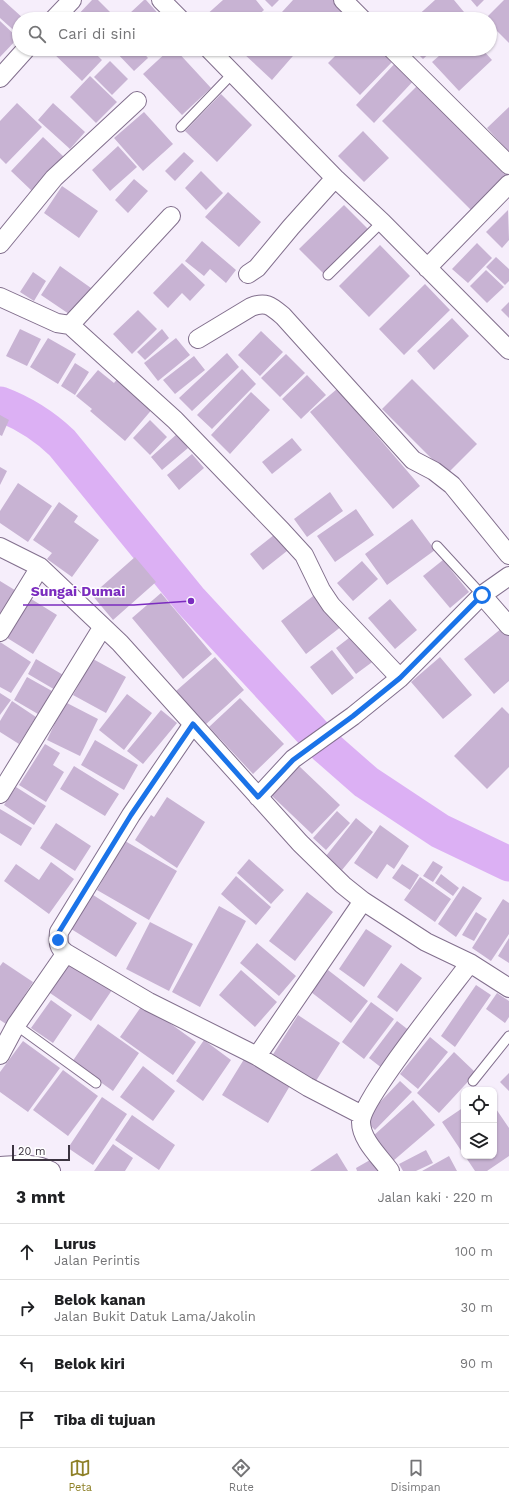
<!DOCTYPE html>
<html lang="id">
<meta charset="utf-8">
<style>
body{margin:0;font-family:"Work Sans",sans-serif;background:#f6f6f6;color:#202124}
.controls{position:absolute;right:12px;bottom:12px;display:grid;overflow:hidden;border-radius:8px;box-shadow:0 1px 3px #0004}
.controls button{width:36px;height:36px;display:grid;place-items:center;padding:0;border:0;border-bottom:1px solid #e0e0e0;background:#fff;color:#202124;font:20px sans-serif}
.scale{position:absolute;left:12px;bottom:10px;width:58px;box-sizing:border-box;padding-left:4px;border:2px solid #3b3340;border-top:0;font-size:11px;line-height:14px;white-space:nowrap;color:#3b3340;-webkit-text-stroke:3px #fff;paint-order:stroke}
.stop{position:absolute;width:12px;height:12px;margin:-9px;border:3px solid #1a73e8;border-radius:50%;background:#fff}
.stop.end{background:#1a73e8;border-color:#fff;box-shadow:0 1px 4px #0008}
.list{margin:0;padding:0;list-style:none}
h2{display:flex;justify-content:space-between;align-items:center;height:52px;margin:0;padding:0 16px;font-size:17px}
h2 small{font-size:13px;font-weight:400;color:#757577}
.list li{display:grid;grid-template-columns:26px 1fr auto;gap:12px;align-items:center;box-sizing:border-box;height:56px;padding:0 16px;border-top:1px solid #e0e0e0}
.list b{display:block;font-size:15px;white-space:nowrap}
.list p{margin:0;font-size:13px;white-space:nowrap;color:#757577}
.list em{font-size:13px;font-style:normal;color:#757577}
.icon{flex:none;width:22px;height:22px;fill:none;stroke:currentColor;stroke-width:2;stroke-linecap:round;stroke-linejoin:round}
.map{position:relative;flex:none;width:509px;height:1171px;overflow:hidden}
.search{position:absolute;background:#fff;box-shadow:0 1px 3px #0004;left:12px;right:12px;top:12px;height:44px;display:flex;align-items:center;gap:10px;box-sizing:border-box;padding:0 14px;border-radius:22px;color:#757577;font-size:15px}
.sheet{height:276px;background:#fff}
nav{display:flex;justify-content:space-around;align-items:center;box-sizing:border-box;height:56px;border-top:1px solid #e0e0e0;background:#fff;font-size:11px;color:#757577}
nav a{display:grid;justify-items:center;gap:2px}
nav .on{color:#8e8027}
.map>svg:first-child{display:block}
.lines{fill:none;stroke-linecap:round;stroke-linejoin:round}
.river{stroke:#dcb0f4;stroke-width:35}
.building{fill:#c8b3d3}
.service-casing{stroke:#826f8d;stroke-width:11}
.minor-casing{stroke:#826f8d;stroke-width:20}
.service{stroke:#fff;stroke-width:9}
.minor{stroke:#fff;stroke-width:18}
.route{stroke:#1a73e8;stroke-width:5}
.leader{fill:none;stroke:#7b2cbf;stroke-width:1.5}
.callout-dot{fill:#7b2cbf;stroke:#fff;stroke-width:1.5}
.callout-label{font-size:14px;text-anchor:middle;font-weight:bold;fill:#7b2cbf;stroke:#fff;stroke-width:3;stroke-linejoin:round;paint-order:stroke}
</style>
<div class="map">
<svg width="509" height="1171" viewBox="0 0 509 1171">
<rect width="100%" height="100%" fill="#f6eefb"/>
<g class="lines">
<path class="river" d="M0 404C24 413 43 425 62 443L191 601 326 747 366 782 440 831 509 864"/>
</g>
<path class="building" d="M0 0H3L24 19H19V35L0 18Z
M92 0H98L117 19H74Z
M144 0H146L163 19H135L130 13Z
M223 0H256L264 10 254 19H206L204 17Z
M265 0H279L272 7Z
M293 0H335L350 14 345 19H289L282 12Z
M435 0H454L469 18 414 19Z
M471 0H484L477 7Z
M504 0H509V43L490 24V19H485Z
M0 21 18 38 0 57Z
M49 49H91L102 60 82 81Z
M113 49H140L148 58 134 71Z
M170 49H175L211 88 182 115 143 74Z
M246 49H299L272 80 243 53Z
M342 49H382L394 60 360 95 328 63Z
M413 49H434L423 59Z
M447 49H482L492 60 459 91 432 62Z
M399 59 417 77 374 123 356 105Z
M110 61 128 79 112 95 94 77Z
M90 76 117 102 96 123 70 97Z
M419 84 509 174 472 211 382 121Z
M221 94 252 125 217 162 185 131Z
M17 103 42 127 6 164 0 158V121Z
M53 103 85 132 70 149 38 120Z
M509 107V152L487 128Z
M144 112 173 144 143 171 114 138Z
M363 131 389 158 364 182 338 156Z
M43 137 64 157 32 191 11 171Z
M118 146 137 167 110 191 92 170Z
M184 152 194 161 175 181 165 171Z
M201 171 223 193 206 210 185 188Z
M134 179 148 191 128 213 115 200Z
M62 186 98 211 79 238 44 213Z
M228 192 261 222 239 247 205 217Z
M344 205 370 231 325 275 299 249Z
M508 210 509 240 502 248 486 232Z
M202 241 236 270 226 283 210 269 204 276 185 261Z
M477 243 492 258 468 283 452 269Z
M380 245 410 276 369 317 339 286Z
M496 257 509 269V281L505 285 486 267Z
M182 263 205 285 190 301 182 293 168 308 153 293Z
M60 266 91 288 72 316 41 295Z
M486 270 504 287 487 303 470 286Z
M33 272 46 281 34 301 20 292Z
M425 284 450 310 404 355 379 329Z
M509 302V318L501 310Z
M138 310 157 329 132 354 113 334Z
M452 318 469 336 434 370 417 351Z
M20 329 41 339 27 366 6 356Z
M162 329 169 338 145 360 137 352Z
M261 331 283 352 260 376 238 355Z
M48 338 76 354 58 384 30 367Z
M176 338 190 355 158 381 144 363Z
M227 353 239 367 192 411 179 398Z
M286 354 305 373 280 397 261 378Z
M194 356 205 370 175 394 163 380Z
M75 363 89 372 75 395 61 386Z
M242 369 256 384 212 429 197 415Z
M98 370 114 383 119 377 154 407 125 441 90 411 92 409 76 396Z
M307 375 326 395 301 419 282 399Z
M412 379 477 444 447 474 382 409Z
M337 389 420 486 393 509 310 412Z
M251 392 270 410 230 454 211 435Z
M0 415 9 420 2 436 0 435Z
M150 420 167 437 150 455 133 438Z
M177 434 188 448 162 470 151 457Z
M292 438 302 450 272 474 262 462Z
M192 454 204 468 179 490 167 475Z
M0 467 7 471 0 485Z
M18 483 52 506 28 542 0 523V511Z
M330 492 343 511 307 537 294 519Z
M59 502 78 516 74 522 99 540 72 577 47 559 52 553 33 540Z
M356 509 374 535 335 562 317 536Z
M412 519 435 550 387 585 365 554Z
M279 531 292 547 263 570 250 554Z
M135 557 156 582 113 620 92 595Z
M443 560 469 592 450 608 423 576Z
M362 561 378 579 353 601 337 583Z
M0 581 18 592 0 619Z
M161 593 212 654 183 679 132 618Z
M317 593 342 626 306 654 281 621Z
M28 597 57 615 33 654 4 636Z
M390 599 417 630 395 649 368 618Z
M502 628 509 636V681L494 694 464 659Z
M354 634 375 660 356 674 336 648Z
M0 642 31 662 11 693 0 687Z
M332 650 354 678 332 695 310 667Z
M215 657 244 690 205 725 176 691Z
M440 657 472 695 443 719 411 682Z
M36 659 65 676 57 691 28 674Z
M93 659 126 677 106 713 73 695Z
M27 677 52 691 38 714 14 700Z
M0 693 11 700 0 715Z
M127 694 152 713 124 750 99 730Z
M240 698 284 744 253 774 209 727Z
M12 701 36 717 19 744 0 732V721Z
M65 702 98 719 80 756 47 740Z
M502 707 509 714V767L487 789 454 756Z
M161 710 177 723 143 764 127 751Z
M95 740 138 765 124 790 81 765Z
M45 744 60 753 53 765 64 772 46 802 19 785Z
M74 766 119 794 105 816 60 789Z
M299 766 340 805 312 834 271 795Z
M16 787 46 806 34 825 4 805Z
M167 797 205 822 177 868 135 840 151 815 154 817Z
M0 809 32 828 21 846 0 833Z
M337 811 350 823 326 850 313 838Z
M356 818 373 832 342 870 326 856Z
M56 823 91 846 75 871 40 848Z
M380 825 409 846 394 869 387 864 377 879 354 863Z
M125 841 177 871 149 920 97 890Z
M249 859 284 890 271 904 237 873Z
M433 861 443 867 433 882 423 876Z
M51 862 74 879 49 914 4 881 16 864 39 880Z
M402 864 419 875 410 890 392 878Z
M441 874 459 888 453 896 435 883Z
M236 876 271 907 256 925 221 894Z
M420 877 451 899 435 922 404 900Z
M463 886 482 898 456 937 438 924Z
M307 892 333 912 295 961 269 941Z
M90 893 137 923 116 957 68 927Z
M503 899 509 903V934L491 961 472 948Z
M219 906 246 921 200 1007 172 992Z
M476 912 487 919 474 941 462 935Z
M150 922 193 944 169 991 126 969Z
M366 929 392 946 364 987 339 969Z
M509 938V963L498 956Z
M257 943 296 976 279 996 240 963Z
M3 962 33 982 6 1024 0 1020V966Z
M71 962 112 990 91 1021 50 993Z
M401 963 422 978 397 1012 377 997Z
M241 970 277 1002 255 1027 219 995Z
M328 970 368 1001 351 1023 311 992Z
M476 985 491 995 455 1047 441 1036Z
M497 993 509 1001V1017L505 1023 486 1009Z
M51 1000 72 1015 53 1043 31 1028Z
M371 1002 394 1019 364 1059 342 1042Z
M143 1004 196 1042 173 1075 120 1037Z
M298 1015 340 1043 314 1084 272 1056Z
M397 1021 415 1035 387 1072 369 1058Z
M98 1024 139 1053 113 1091 72 1062Z
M430 1037 448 1052 418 1089 400 1074Z
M204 1040 231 1060 203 1101 176 1081Z
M23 1041 60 1068 28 1112 0 1092V1072Z
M454 1052 476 1073 439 1113 417 1093Z
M246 1056 291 1084 268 1123 222 1095Z
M143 1066 175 1091 153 1121 120 1097Z
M63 1070 98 1096 68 1136 33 1110Z
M509 1073V1091L500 1082Z
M400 1081 412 1092 375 1130 364 1119Z
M102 1097 127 1114 93 1165 68 1148Z
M413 1100 435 1125 393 1161 372 1137Z
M494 1106 509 1128V1156L487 1171H475L465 1156H494Z
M464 1107V1155L442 1122Z
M132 1115 175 1145 159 1170 115 1140Z
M113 1144 133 1158 125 1171H94Z
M426 1150 433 1163 416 1171H403L399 1164Z
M337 1153 348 1171H310Z
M377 1156 386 1171H357L356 1168Z
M449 1156 457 1171H422Z"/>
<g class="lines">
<defs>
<path id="service" d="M181 127 233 73
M328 275 382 222
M437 546 482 595
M16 1025 96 1083
M473 1081 509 1036"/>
<path id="minor" d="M161 0 180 19
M343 0 362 19
M54 19 72 0
M209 49 335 178 382 222 509 350
M392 49 509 165
M0 78 26 49
M0 244 54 178 137 101
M427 268 509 184
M248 274 257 268 291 227 335 178
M0 297 57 323 70 325 175 420 282 531 304 555 321 590 331 605 400 678
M70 325 171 216
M198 339 251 307C266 301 271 306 283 316L413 460 434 471 452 485 509 555
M0 547 40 567 120 643 300 843 343 885 363 901 426 942 470 963 509 988
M482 595 509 626
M0 632 40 567
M193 724 131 815 59 932C58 942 58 948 66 953L149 1002 257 1056 308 1087 362 1115
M0 794 102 628
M258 797 293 759 353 716 400 678 482 595 509 576
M0 1055 16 1025 66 953
M257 1056 363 901
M0 1166C18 1165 34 1162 51 1171
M390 1171C380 1157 361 1140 361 1122 361 1100 452 987 470 963"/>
</defs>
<use href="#service" class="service-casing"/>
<use href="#minor" class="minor-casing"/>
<use href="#service" class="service"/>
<use href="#minor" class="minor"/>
</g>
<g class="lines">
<path class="route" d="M58 940 59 932 131 815 193 724 258 797 293 760 353 716 400 678 482 595"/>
</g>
<path class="leader" d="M191 601L134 605H23"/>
<circle class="callout-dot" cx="191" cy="601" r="4"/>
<g class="callout-label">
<text x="78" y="596">Sungai Dumai</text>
</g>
</svg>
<div class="controls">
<button><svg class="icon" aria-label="locate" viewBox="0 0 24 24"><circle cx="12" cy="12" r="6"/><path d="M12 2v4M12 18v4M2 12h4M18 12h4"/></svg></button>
<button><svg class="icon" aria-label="layers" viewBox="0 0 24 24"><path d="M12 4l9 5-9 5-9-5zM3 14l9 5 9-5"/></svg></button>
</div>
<div class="scale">20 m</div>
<div class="stop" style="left:482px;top:595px"></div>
<div class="stop end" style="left:58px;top:940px"></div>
<div class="search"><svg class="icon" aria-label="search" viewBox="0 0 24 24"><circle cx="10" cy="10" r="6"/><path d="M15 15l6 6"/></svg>Cari di sini</div>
</div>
<section class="sheet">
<h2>3 mnt<small>Jalan kaki · 220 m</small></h2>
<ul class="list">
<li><svg class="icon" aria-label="ahead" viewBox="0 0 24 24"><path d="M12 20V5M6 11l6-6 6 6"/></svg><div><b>Lurus</b><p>Jalan Perintis</p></div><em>100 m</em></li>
<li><svg class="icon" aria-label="right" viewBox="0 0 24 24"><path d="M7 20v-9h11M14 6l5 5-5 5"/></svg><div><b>Belok kanan</b><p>Jalan Bukit Datuk Lama/Jakolin</p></div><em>30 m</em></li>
<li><svg class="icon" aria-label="left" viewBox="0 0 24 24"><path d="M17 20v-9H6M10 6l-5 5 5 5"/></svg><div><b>Belok kiri</b></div><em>90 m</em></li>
<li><svg class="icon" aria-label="arrive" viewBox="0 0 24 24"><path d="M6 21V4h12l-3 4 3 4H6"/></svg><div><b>Tiba di tujuan</b></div></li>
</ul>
</section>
<nav>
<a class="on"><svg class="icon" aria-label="map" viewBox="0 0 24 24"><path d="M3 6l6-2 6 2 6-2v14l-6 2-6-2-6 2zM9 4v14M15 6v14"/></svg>Peta</a>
<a><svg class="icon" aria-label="directions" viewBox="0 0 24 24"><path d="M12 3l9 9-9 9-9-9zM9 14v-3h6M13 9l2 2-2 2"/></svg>Rute</a>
<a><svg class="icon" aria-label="saved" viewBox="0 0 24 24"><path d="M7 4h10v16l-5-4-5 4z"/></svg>Disimpan</a>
</nav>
